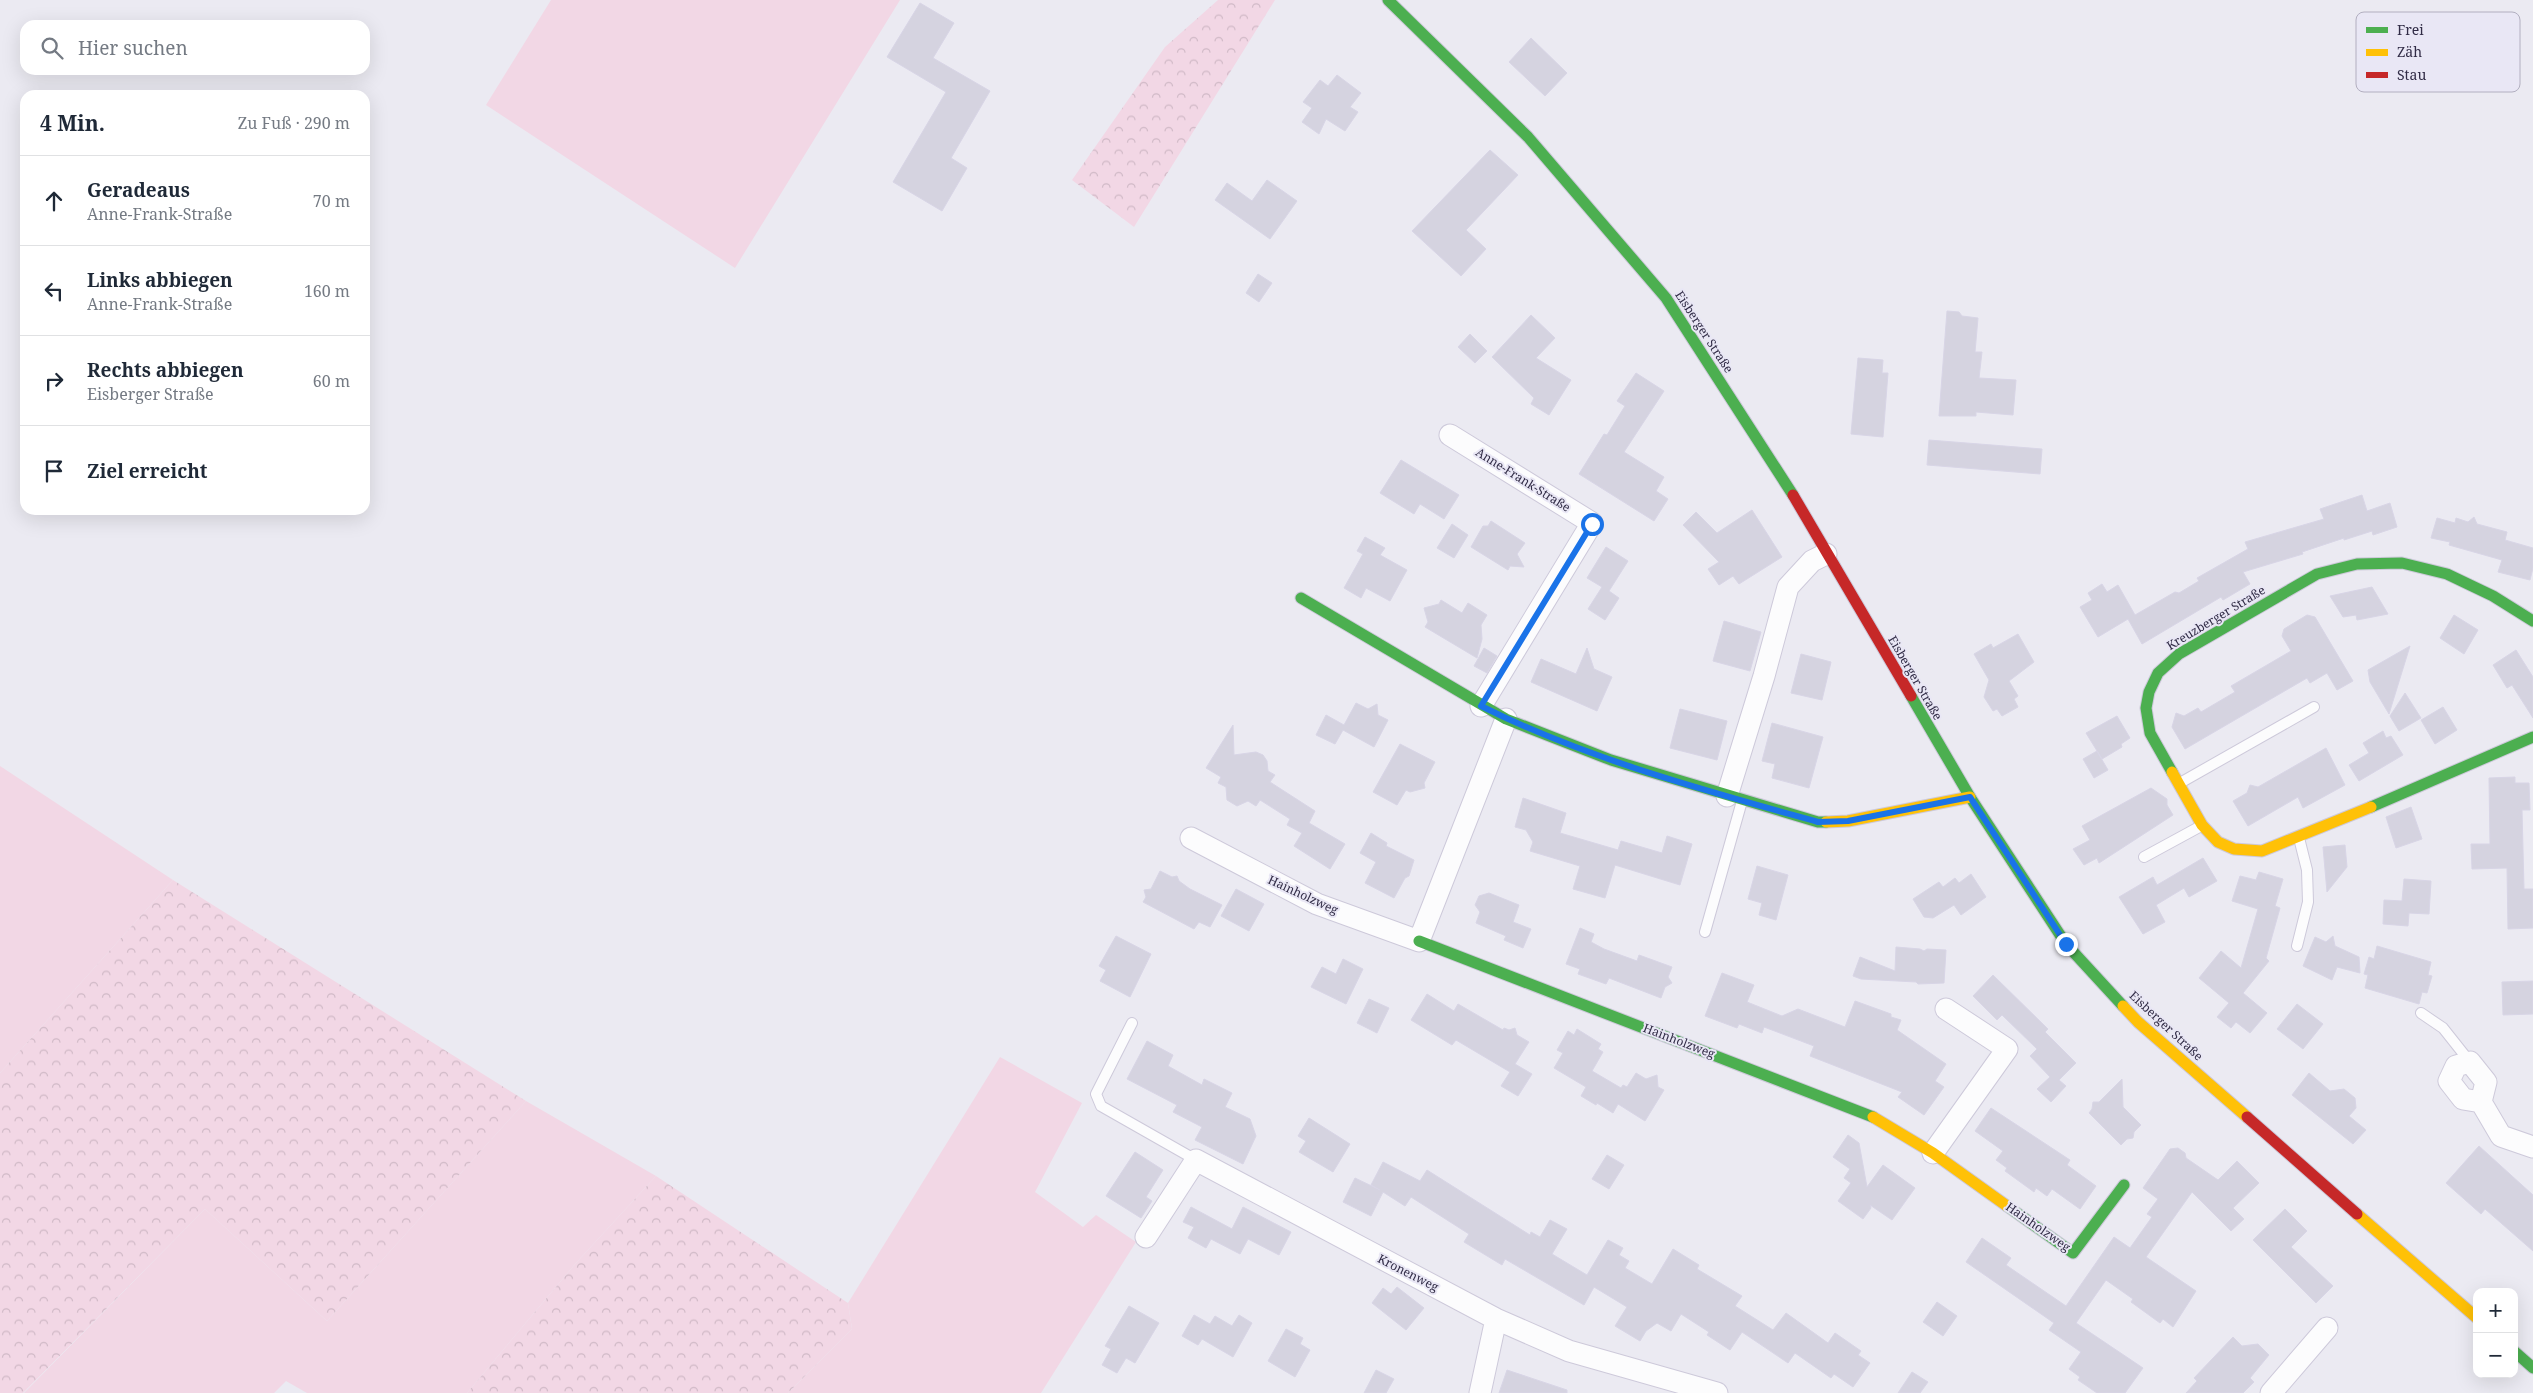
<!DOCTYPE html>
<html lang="de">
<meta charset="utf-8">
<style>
body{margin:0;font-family:"Noto Serif",serif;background:#f2f2f3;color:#1f2937}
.controls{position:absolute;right:15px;bottom:15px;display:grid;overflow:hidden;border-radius:10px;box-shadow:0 5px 20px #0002}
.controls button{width:45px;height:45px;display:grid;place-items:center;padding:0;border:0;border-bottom:1px solid #e0e1e3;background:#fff;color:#1f2937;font:25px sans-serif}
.stop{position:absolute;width:15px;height:15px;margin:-11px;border:4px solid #1a73e8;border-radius:50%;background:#fff}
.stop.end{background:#1a73e8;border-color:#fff;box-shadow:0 1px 5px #0008}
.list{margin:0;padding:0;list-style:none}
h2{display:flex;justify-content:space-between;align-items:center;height:65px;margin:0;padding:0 20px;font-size:21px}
h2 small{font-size:16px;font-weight:400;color:#747a83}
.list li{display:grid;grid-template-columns:32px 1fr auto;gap:15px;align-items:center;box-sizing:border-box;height:90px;padding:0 20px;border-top:1px solid #e0e1e3}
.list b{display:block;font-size:19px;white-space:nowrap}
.list p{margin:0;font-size:16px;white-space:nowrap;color:#747a83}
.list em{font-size:16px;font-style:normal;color:#747a83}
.icon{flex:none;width:28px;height:28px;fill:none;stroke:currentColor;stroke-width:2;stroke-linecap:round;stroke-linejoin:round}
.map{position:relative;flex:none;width:2533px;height:1393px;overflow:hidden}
.search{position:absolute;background:#fff;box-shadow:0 5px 20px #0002;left:20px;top:20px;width:350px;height:55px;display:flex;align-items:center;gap:12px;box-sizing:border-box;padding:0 18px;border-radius:15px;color:#747a83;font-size:19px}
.panel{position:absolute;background:#fff;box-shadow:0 5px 20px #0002;left:20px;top:90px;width:350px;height:425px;border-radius:15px}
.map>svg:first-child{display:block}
.grass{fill:#f2d7e5}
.forest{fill:url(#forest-crowns)}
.building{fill:#d5d3e0;stroke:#d8d5e6}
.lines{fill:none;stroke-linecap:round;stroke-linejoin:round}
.lane-casing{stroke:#cdc9da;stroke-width:12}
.street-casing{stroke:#cdc9da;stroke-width:23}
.fast-casing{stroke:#cdc9da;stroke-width:13}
.slow-casing{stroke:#cdc9da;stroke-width:13}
.jam-casing{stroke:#cdc9da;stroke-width:13}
.lane{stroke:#fcfcfd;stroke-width:10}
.street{stroke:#fcfcfd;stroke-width:21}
.fast{stroke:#4caf50;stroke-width:11}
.slow{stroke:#ffc107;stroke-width:11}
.jam{stroke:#c62828;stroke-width:11}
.route{stroke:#1a73e8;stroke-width:6}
.labels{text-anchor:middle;stroke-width:4;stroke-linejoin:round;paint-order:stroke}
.street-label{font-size:12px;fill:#312c46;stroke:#e9e7f5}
.key{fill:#e9e7f5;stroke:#b2afc0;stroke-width:1}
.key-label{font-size:14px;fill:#312c46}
</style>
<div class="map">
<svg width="2533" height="1393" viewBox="0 0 2533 1393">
<defs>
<pattern id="forest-crowns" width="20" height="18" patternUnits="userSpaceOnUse" patternTransform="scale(1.25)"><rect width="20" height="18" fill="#f2d7e5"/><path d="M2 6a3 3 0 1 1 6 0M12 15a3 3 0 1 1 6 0" fill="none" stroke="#d0b9c6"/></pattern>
</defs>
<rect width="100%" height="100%" fill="#ebeaf2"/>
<path class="grass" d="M551 0H900L735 268 486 105Z
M0 766 173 880 0 1073Z
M1000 1057 1082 1103 1035 1192 1083 1227 1096 1215 1136 1242 1041 1393H788L852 1329 848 1303Z
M526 1101 656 1176 576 1263 467 1393H307L286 1381 274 1393H24L205 1209 327 1321Z"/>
<path class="forest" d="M1218 0H1275L1134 227 1072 180 1165 47Z
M173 880 526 1101 327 1321 205 1209 23 1393H0V1073Z
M656 1176 848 1303 852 1329 788 1393H467L576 1263Z"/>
<path class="building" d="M920 3 954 23 933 58 990 91 951 158 967 168 942 211 893 182 946 92 887 57Z
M1531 38 1567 73 1545 96 1509 62Z
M1337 75 1361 93 1350 107 1358 112 1345 131 1326 119 1319 134 1302 122 1312 108 1303 102 1320 80 1328 86Z
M1490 150 1518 175 1466 230 1486 249 1461 276 1412 231Z
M1267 180 1297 201 1270 239 1215 200 1227 183 1252 201Z
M1258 274 1272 283 1259 302 1246 293Z
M1947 311 1959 312 1962 316 1978 318 1975 352H1982L1979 378 2016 380 2013 415 1976 412V416H1939Z
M1531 315 1555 338 1536 358 1571 380 1549 415 1531 404 1534 398 1492 357Z
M1470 334 1487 351 1475 363 1458 347Z
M1858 358 1883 360 1882 373H1888L1883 437 1851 434Z
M1636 373 1664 391 1624 452 1664 477 1656 491 1668 499 1654 521 1579 474 1604 434 1607 435 1625 406 1617 401Z
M1929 440 2042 449 2040 474 1927 465Z
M1401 460 1459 495 1444 519 1420 504 1414 514 1380 493Z
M2362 495 2367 511 2390 503 2397 527 2373 535 2372 531 2344 540V538L2302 552 2303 554 2243 572 2250 584 2223 600 2221 597 2142 644 2128 619 2098 637 2080 607 2092 600 2088 593 2102 584 2107 592 2118 585 2135 615 2175 592 2179 593 2199 581 2197 578 2248 549 2245 542 2324 519 2320 509Z
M1752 510 1782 557 1739 584 1733 576 1719 585 1708 569 1719 562 1683 525 1696 512 1717 533Z
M2474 517 2477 524 2507 532 2505 540 2533 548V568L2530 580 2498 572 2502 560 2449 545 2450 542 2431 538 2437 518 2455 523 2456 518 2468 522Z
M1491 521 1525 543 1517 554 1524 567 1510 566 1508 570 1471 547 1483 526H1488Z
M1452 524 1468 535 1454 558 1437 548Z
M1365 537 1385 548 1380 555 1407 570 1390 601 1366 588 1361 598 1344 588 1363 554 1357 551Z
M1606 547 1628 561 1609 591 1619 598 1605 620 1588 609 1602 587 1587 578Z
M2372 587 2388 614 2357 620 2356 615 2343 617 2330 596Z
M1441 600 1462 613 1468 603 1487 615 1481 625 1482 639 1477 658 1425 627 1428 622 1424 608 1439 604Z
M2307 615 2315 617 2353 681 2337 690 2327 673 2310 683 2307 678 2185 749 2172 727 2176 713 2184 716 2198 708 2201 712 2235 692 2231 686 2291 651 2282 636 2284 629Z
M2454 615 2478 630 2464 654 2440 638Z
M1724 621 1761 632 1750 671 1713 661Z
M2018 634 2034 662 2009 681 2018 696 2014 699 2018 707 2002 716 1997 709 1993 711 1984 697 1989 680 1974 654 1991 644 1993 648Z
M2410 646 2389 714 2370 682 2368 670Z
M1484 648 1497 656 1487 673 1474 666Z
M1587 648 1594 669 1612 677 1597 711 1531 682 1541 659 1576 674Z
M2516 650 2533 677V718L2512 685 2507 688 2493 665Z
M1801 654 1831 662 1822 700 1791 693Z
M2405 693 2421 718 2399 731 2390 716Z
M1356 703 1368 709 1377 704 1378 715 1388 720 1374 747 1343 730 1335 744 1316 735 1326 715 1344 725Z
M2443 707 2457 730 2435 744 2421 720Z
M1680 709 1727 721 1717 760 1670 748Z
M2117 716 2130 738 2121 744 2122 747 2102 759 2086 733Z
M1772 723 1823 737 1809 788 1772 778 1775 764 1762 761Z
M1233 725 1234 755 1256 752 1263 755 1267 761 1268 771 1275 775 1270 782 1315 811 1309 823 1345 844 1330 869 1294 846 1302 833 1287 825 1290 819 1260 800 1256 806 1248 801 1237 806 1227 800 1226 787 1218 783 1221 777 1206 768Z
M2383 731 2386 738 2391 736 2403 755 2359 781 2349 765 2369 753 2363 743Z
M1400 744 1435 762 1424 783 1425 788 1410 792 1406 790 1397 805 1373 792Z
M2326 748 2345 785 2303 808 2298 797 2248 826 2233 801 2247 793 2250 785 2258 787Z
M2097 751 2108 770 2094 778 2083 759Z
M2515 777V783H2529L2530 810H2522L2524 889H2533V928L2508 929 2507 868 2472 869 2471 844H2490L2489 778Z
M2151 788 2167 799V805L2173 815 2099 863 2097 858 2084 865 2073 849 2090 840 2082 826Z
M1523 798 1566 813 1560 833 1618 850 1621 841 1662 853 1667 836 1692 844 1680 885 1615 865 1605 898 1573 889 1580 866 1530 851 1533 842 1526 830 1515 827Z
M2411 807 2422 839 2396 848 2386 817Z
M1371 833 1387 843 1386 846 1414 860 1409 876 1405 878 1394 898 1365 883 1376 862 1360 853Z
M2345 845 2347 867 2327 892 2323 847Z
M2203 858 2217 881 2189 897 2184 888 2156 905 2165 922 2143 934 2119 897 2153 877 2157 885Z
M1757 866 1788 875 1776 920 1759 915 1762 903 1748 899Z
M1160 871 1172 877 1177 876 1179 881 1190 889 1222 905 1210 927 1199 922 1194 929 1143 902 1146 897 1144 890 1151 889Z
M2259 872 2283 879 2275 906 2280 908 2266 958 2269 961 2243 993 2267 1013 2250 1033 2236 1022 2231 1028 2217 1017 2229 1003 2199 978 2221 951 2241 968 2258 909 2232 901 2240 876 2256 880Z
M1971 874 1986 897 1961 915 1954 905 1933 918 1924 917 1913 899 1939 882 1943 887 1955 878 1959 883Z
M2404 879 2431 881 2429 914 2409 913 2408 926 2383 924 2384 900 2402 901Z
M1236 889 1264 904 1249 931 1221 916Z
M1489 893 1519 905 1513 922 1531 929 1523 948 1504 940 1506 936 1476 923 1480 912 1475 905 1479 896Z
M1580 928 1594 934 1591 942 1604 949 1637 961 1639 955 1672 967 1668 977 1672 983 1665 987 1661 998 1609 978 1606 984 1578 974 1580 969 1566 964Z
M1116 936 1151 954 1130 997 1100 981 1106 970 1099 966Z
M2333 936 2335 946 2359 957 2360 973 2337 967 2332 980 2303 966 2315 937 2326 942Z
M2377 946 2431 962 2428 975 2432 976 2427 993 2422 992 2419 1004 2365 988 2368 975 2364 974 2369 957 2374 959Z
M1896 947 1920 949 1924 951 1927 949 1946 950 1944 983 1918 984 1916 982 1861 979 1853 976 1860 957 1895 971Z
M1343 959 1363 969 1346 1004 1311 987 1322 967 1336 974Z
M1722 973 1754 985 1747 1002 1782 1016 1798 1009 1845 1027 1855 1001 1891 1014V1017L1901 1020 1897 1030 1946 1064 1935 1081 1944 1087 1924 1115 1898 1097 1902 1092 1810 1056 1814 1046 1764 1027 1762 1033 1739 1024 1737 1028 1705 1016Z
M1993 975 2048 1029 2045 1032 2076 1063 2059 1080 2066 1086 2051 1102 2037 1089 2050 1077 2030 1056 2037 1049 2002 1015 1997 1020 1973 996Z
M2533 981V1014L2503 1015 2502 982Z
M1427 994 1454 1011 1458 1004 1503 1030 1504 1028 1509 1030 1515 1028 1517 1035 1529 1042 1515 1064 1532 1074 1518 1096 1501 1086 1510 1072 1456 1040 1452 1045 1411 1020Z
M1369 999 1389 1008 1377 1033 1357 1023Z
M2297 1004 2323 1024 2303 1049 2277 1029Z
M1577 1029 1601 1044 1598 1049 1603 1052 1592 1071 1621 1088 1623 1085 1627 1087 1636 1073 1646 1079 1657 1075 1658 1087 1664 1090 1645 1121 1618 1104 1613 1113 1597 1103 1596 1105 1581 1096 1586 1087 1554 1068 1563 1053 1557 1050 1568 1031 1574 1035Z
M1147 1041 1173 1055 1168 1066 1202 1085 1204 1079 1232 1093 1225 1107 1250 1119 1256 1136 1243 1164 1195 1140 1202 1127 1173 1112 1177 1105 1127 1079Z
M2309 1073 2330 1091 2344 1089 2355 1098 2356 1108 2349 1116 2366 1130 2353 1144 2292 1095Z
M2122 1079 2123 1107 2141 1125 2134 1132 2133 1138 2127 1139 2121 1145 2089 1113 2092 1109 2093 1102H2099Z
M1991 1108 2070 1160 2067 1165 2096 1186 2080 1209 2052 1189 2047 1196 2036 1188 2034 1192 2005 1171 2007 1168 1996 1160 2003 1151 1975 1131Z
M1309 1118 1350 1144 1333 1172 1299 1152 1306 1141 1298 1136Z
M1848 1135 1859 1143 1867 1187 1883 1165 1915 1188 1892 1220 1870 1205 1871 1208 1863 1219 1838 1201 1851 1183 1844 1178 1850 1169 1833 1157Z
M2479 1146 2533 1195V1251L2485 1209 2481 1214 2446 1183Z
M2178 1148 2185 1153 2186 1158 2218 1180 2237 1161 2259 1183 2233 1208 2244 1219 2231 1231 2192 1192 2146 1257 2196 1291 2173 1327 2163 1319 2160 1323 2131 1302 2133 1299 2106 1280 2076 1323 2143 1368 2125 1393H2097L2078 1380 2080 1377 2069 1369 2081 1352 2049 1330 2054 1323 1966 1262 1982 1238 2011 1258 2006 1265 2066 1306 2114 1237 2130 1248 2152 1217 2147 1214 2158 1199 2143 1188 2170 1149Z
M1135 1152 1163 1170 1146 1197 1152 1201 1141 1218 1106 1196Z
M1607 1155 1624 1165 1609 1189 1592 1179Z
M1383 1162 1420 1181 1427 1170 1530 1235 1531 1232 1540 1237 1550 1220 1567 1229 1552 1254 1587 1275 1608 1240 1623 1248 1619 1255 1629 1261 1625 1268 1652 1284 1673 1249 1699 1265 1697 1269 1742 1296 1735 1306 1773 1330 1786 1313 1828 1343 1835 1333 1861 1351 1858 1355 1870 1363 1853 1387 1834 1374 1831 1378 1795 1353 1788 1363 1742 1332 1730 1350 1707 1335 1709 1332 1681 1314 1671 1331 1657 1323 1646 1331 1640 1341 1615 1326 1627 1307 1594 1287 1584 1305 1505 1259 1502 1265 1464 1242 1469 1234 1411 1197 1405 1206 1383 1192 1371 1216 1343 1202 1355 1178 1380 1190 1371 1185Z
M1191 1207 1232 1229 1243 1207 1291 1232 1279 1255 1248 1239 1240 1254 1211 1239 1206 1248 1188 1238 1194 1227 1183 1222Z
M2285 1209 2307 1231 2291 1247 2333 1286 2316 1303 2253 1240Z
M1397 1287 1424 1308 1406 1330 1372 1303 1383 1288 1391 1294Z
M1937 1302 1957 1316 1943 1336 1923 1322Z
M1129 1306 1159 1323 1135 1363 1126 1358 1117 1373 1102 1365 1111 1349 1105 1346Z
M1194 1315 1210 1324 1215 1316 1232 1326 1239 1315 1252 1323 1233 1357 1202 1339 1198 1345 1182 1336Z
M1286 1329 1303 1338 1300 1344 1310 1350 1295 1377 1268 1361Z
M2233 1337 2242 1346 2258 1344 2269 1355 2250 1378 2254 1382 2243 1393H2186L2197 1381 2194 1378Z
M1376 1370 1394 1379 1386 1393H1364Z
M1507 1370 1567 1390V1393H1499Z
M1912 1372 1928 1382 1920 1393H1898Z"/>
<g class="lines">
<defs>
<path id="lane" d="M2180 783 2314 707
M2144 857 2201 826
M1705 932 1742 801
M2297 946 2308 902 2307 870 2299 838
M2421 1013 2443 1028 2470 1062
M1132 1023 1096 1094 1101 1106 1196 1160"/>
<path id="street" d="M1450 435 1592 523 1481 706
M1727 796 1764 676 1788 587 1812 561 1826 554
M1191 838 1317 904 1419 941 1506 719
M2481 1102 2463 1099 2449 1081 2456 1066 2470 1062 2486 1082 2481 1102 2501 1136 2533 1147
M1933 1153 2007 1049 1946 1009
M1146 1237 1196 1160 1496 1319 1569 1351 1717 1393
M1480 1393 1496 1319
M2271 1393 2327 1328"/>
<path id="fast" d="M1388 0 1528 137 1666 298 1793 495
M1301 598 1506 719 1611 760 1818 822H1826
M1911 696 1970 797 2066 944 2123 1006
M2172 772 2150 733 2146 708 2149 692 2158 673 2179 654 2317 574 2357 564 2402 563 2447 574 2493 596 2533 621
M2371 807 2533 737
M1419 941 1873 1117
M2007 1206 2073 1253 2124 1185
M2514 1351 2533 1368"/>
<path id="slow" d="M2172 772 2202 825 2218 842 2234 849 2262 851 2371 807
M1826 822 1848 821 1970 797
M2123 1006 2138 1022 2247 1117
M1873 1117 1933 1153 2007 1206
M2357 1214 2477 1318"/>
<path id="jam" d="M1793 495 1911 696
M2247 1117 2357 1214"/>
</defs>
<use href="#lane" class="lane-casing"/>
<use href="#street" class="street-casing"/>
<use href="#fast" class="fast-casing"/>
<use href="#slow" class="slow-casing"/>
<use href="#jam" class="jam-casing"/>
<use href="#lane" class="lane"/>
<use href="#street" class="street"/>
<use href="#fast" class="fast"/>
<use href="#slow" class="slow"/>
<use href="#jam" class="jam"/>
</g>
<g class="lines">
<path class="route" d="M1592 524 1481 706C1587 759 1704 790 1818 822L1848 821 1970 797 2066 944"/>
</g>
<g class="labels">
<g class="street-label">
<text transform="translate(1704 332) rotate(57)" y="4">Eisberger Straße</text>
<text transform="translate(1523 480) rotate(32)" y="4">Anne-Frank-Straße</text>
<text transform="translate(2216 618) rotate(-31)" y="4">Kreuzberger Straße</text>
<text transform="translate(1915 678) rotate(60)" y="4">Eisberger Straße</text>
<text transform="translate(1303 895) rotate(25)" y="4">Hainholzweg</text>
<text transform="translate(2166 1026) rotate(43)" y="4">Eisberger Straße</text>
<text transform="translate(1679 1041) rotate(21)" y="4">Hainholzweg</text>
<text transform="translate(2038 1227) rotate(35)" y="4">Hainholzweg</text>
<text transform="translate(1408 1273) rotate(27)" y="4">Kronenweg</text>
</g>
</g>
<rect x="2356" y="12" width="164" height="80" rx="8" class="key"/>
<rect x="2366" y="27" width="22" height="6" fill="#4caf50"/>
<rect x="2366" y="49" width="22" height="7" fill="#ffc107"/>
<rect x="2366" y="72" width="22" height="6" fill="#c62828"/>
<g class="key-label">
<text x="2397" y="35">Frei</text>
<text x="2397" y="57">Zäh</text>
<text x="2397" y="80">Stau</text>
</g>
</svg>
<div class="controls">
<button>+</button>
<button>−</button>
</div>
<div class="stop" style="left:1592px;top:524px"></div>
<div class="stop end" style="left:2066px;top:944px"></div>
<div class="search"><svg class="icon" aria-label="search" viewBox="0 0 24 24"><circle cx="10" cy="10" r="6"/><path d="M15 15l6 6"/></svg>Hier suchen</div>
<section class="panel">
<h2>4 Min.<small>Zu Fuß · 290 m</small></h2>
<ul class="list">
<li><svg class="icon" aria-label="ahead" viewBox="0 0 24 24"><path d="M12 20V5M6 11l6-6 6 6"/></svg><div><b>Geradeaus</b><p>Anne-Frank-Straße</p></div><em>70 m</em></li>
<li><svg class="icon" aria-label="left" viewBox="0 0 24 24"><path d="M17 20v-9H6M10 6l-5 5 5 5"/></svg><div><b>Links abbiegen</b><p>Anne-Frank-Straße</p></div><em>160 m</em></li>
<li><svg class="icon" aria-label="right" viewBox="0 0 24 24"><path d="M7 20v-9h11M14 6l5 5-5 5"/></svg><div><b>Rechts abbiegen</b><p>Eisberger Straße</p></div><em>60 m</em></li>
<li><svg class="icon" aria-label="arrive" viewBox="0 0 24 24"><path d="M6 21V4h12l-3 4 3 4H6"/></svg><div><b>Ziel erreicht</b></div></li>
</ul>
</section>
</div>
